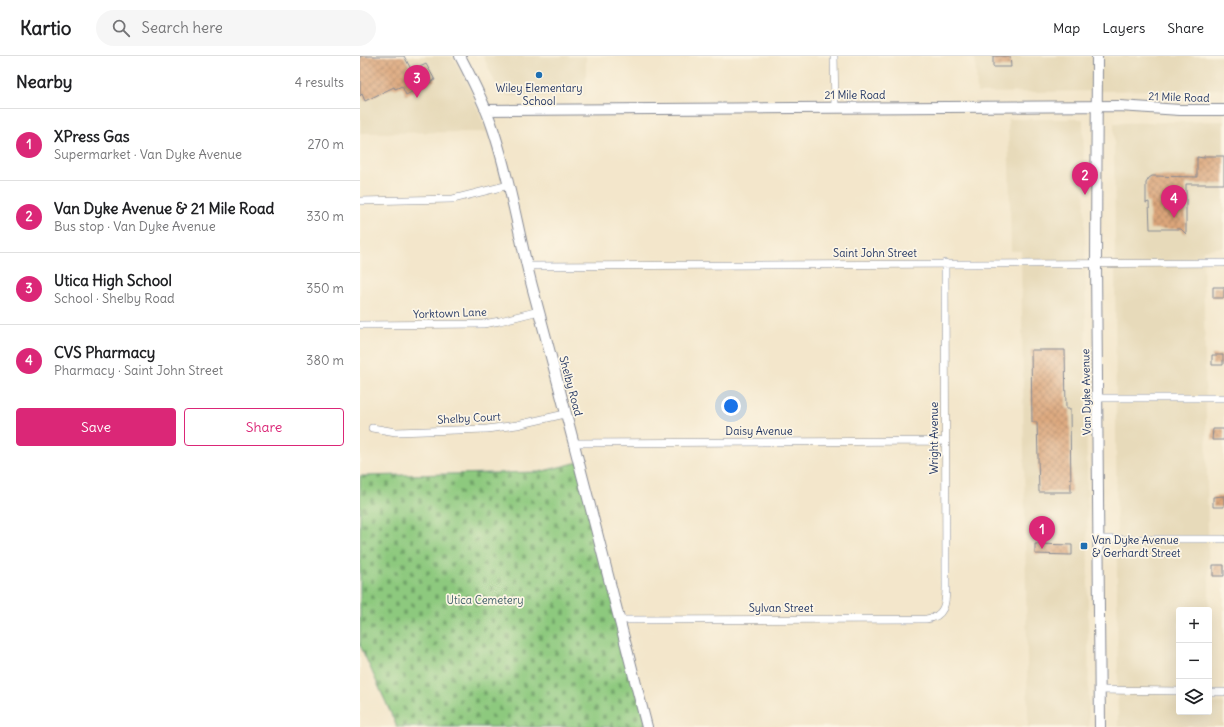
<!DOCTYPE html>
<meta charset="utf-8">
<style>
body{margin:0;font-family:Delius,sans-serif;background:#f6f6f6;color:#202124}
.controls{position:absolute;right:12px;bottom:12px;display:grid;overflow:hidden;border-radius:4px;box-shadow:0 4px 16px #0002}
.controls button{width:36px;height:36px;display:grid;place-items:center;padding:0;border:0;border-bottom:1px solid #e0e0e0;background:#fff;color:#202124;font:20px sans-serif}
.you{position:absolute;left:371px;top:350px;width:14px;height:14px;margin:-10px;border:3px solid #fff;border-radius:50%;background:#1a73e8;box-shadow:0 0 0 6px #1a73e833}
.badge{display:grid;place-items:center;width:26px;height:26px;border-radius:50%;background:#db2777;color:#fff;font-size:13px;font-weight:700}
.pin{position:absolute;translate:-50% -33px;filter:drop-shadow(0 1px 2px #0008)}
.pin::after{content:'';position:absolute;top:21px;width:14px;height:12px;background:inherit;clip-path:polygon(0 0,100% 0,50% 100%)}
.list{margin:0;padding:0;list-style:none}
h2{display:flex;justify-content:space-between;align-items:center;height:52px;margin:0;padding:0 16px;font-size:17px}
h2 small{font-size:13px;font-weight:400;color:#757577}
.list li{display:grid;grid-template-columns:26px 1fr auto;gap:12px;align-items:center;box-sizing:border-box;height:72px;padding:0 16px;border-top:1px solid #e0e0e0}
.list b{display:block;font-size:15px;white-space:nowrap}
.list p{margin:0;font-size:13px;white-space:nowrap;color:#757577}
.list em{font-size:13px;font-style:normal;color:#757577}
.actions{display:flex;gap:8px;padding:12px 16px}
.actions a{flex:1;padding:9px 0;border:1px solid #db2777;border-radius:4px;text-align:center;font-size:14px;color:#db2777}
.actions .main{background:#db2777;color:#fff}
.icon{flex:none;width:22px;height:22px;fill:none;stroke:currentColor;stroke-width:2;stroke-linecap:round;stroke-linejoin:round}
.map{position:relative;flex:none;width:864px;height:671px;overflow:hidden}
header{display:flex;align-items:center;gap:24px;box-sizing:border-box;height:56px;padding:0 20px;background:#fff;border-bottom:1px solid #e0e0e0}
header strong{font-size:19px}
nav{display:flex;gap:22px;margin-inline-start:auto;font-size:14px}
.search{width:280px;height:36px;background:#f6f6f6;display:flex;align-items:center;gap:10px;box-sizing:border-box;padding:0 14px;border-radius:22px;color:#757577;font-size:15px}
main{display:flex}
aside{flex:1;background:#fff}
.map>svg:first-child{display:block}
.built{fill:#e7daba;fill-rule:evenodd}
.cemetery{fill:url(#cemetery-stones);stroke:#547c6e}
.building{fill:url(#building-cross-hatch)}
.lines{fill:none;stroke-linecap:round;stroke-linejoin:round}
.street-casing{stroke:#878a94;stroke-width:8}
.secondary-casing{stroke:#878a94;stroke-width:12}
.street{stroke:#fff;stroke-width:7}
.secondary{stroke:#fff;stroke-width:10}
.poi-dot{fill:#1f6fb2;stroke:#fcf5e5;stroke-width:1.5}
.labels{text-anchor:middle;stroke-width:3.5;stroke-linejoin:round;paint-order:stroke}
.poi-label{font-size:11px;fill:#1b2f5e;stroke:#fcf5e5}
.street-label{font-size:11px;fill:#1b2f5e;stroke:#fcf5e5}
.park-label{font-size:11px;fill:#3d5d68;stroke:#fcf5e5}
</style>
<header>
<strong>Kartio</strong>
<div class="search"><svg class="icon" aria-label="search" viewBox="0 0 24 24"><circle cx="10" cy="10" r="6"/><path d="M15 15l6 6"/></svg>Search here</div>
<nav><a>Map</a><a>Layers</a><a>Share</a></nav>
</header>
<main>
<aside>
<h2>Nearby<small>4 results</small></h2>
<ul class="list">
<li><span class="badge">1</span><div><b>XPress Gas</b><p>Supermarket · Van Dyke Avenue</p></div><em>270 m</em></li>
<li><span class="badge">2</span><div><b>Van Dyke Avenue &amp; 21 Mile Road</b><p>Bus stop · Van Dyke Avenue</p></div><em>330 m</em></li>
<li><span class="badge">3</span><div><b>Utica High School</b><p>School · Shelby Road</p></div><em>350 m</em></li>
<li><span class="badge">4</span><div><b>CVS Pharmacy</b><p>Pharmacy · Saint John Street</p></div><em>380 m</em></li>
</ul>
<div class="actions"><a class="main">Save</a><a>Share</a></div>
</aside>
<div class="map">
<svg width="864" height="671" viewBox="0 0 864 671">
<defs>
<pattern id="cemetery-stones" width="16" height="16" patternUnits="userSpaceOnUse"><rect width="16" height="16" fill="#8dc97e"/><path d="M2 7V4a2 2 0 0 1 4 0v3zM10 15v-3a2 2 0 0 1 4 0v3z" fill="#72a46a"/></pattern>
<pattern id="building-cross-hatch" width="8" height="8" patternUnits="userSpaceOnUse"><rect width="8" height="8" fill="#dca67a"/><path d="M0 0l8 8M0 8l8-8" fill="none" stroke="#b28867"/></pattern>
</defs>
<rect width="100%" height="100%" fill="#fcf5e5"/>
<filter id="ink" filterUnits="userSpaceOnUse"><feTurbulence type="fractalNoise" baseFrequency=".025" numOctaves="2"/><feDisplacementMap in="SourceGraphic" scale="8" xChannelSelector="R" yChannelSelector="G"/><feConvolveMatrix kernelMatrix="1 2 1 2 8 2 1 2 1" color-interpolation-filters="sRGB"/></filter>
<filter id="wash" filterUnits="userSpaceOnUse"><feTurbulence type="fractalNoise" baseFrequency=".012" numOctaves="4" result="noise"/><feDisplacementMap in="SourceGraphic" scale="16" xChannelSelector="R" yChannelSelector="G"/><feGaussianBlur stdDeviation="0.9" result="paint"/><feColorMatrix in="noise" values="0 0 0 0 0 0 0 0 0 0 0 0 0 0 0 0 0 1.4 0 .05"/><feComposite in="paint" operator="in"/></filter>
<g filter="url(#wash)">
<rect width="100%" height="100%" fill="#f3e6cb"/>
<path class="built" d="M0 0H92L107 26 127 76 0 77Z
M123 0H226V40H139L137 31Z
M615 0H864V33L617 37Z
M648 63H723L725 166 729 671H668L661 195H651Z
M864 65V191L843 194 851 647H864V671H758L754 67ZM819 554H849V656H819Z"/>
<path class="cemetery" d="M219 406 287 671H37L0 589V420L179 416Z"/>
<g id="blocks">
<path class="building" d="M0 0H44L52 15 66 8 75 24 46 39 42 30 35 33 34 31 5 45 2 38 0 40Z
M633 0H650L651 11H633Z
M844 100H864V128H826V178L821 173H790L789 146 786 147V127L789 122 792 120 837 121V101L844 102Z
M853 231H864V242H853Z
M671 294H705L706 353H710L711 436H679L677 366H672Z
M852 299H863V309H852Z
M853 373H864V384H852Z
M864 440V451H853V441Z
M675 488 712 489V499L675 498Z
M853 509H864V520H853Z"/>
</g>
</g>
<g filter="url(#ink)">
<use href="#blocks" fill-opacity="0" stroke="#878a94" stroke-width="1"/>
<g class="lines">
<defs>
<path id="street" d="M474 0 475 51
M0 145 93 143 149 129
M167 210 864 207
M0 269 123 268 140 265 179 255
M738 342H864
M12 372 36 376 127 373 157 369 205 358
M214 387 585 385
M739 483H864
M259 564 566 563C585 561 586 547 586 531L585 207
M739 634 819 635
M849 636H864"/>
<path id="secondary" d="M100 0C112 23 124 46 132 70 150 122 158 177 172 230 212 377 249 524 287 671
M737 0 736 207 740 671
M126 54 759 50 820 54H864"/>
</defs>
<use href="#street" class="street-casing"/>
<use href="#secondary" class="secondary-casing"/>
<use href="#street" class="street"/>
<use href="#secondary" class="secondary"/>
</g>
</g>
<g class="poi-dot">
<circle cx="179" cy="19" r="4"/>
<rect x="720" y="486" width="8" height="8" rx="2"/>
</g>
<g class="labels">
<g class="poi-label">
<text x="179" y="36">Wiley Elementary<tspan x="179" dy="13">School</tspan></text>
<text x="732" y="488" text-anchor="start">Van Dyke Avenue<tspan x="732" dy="13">&amp; Gerhardt Street</tspan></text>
</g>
<g class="street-label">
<text x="495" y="43">21 Mile Road</text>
<text transform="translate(819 41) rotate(2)" y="4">21 Mile Road</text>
<text x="515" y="201">Saint John Street</text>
<text transform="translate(90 257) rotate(-2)" y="4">Yorktown Lane</text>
<text transform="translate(211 330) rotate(75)" y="4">Shelby Road</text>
<text transform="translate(726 336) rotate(-91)" y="4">Van Dyke Avenue</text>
<text transform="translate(109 362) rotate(-3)" y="4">Shelby Court</text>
<text x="399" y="379">Daisy Avenue</text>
<text transform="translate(574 382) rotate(-90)" y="4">Wright Avenue</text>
<text x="421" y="556">Sylvan Street</text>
</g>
<g class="park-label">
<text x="125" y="548">Utica Cemetery</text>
</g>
</g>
</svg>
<div class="controls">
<button>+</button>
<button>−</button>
<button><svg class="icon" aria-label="layers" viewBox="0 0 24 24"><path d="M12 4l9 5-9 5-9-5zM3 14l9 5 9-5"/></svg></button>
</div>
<div class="you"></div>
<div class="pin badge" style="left:682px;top:493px">1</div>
<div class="pin badge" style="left:725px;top:139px">2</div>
<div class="pin badge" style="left:57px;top:42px">3</div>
<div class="pin badge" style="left:814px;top:162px">4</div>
</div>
</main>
